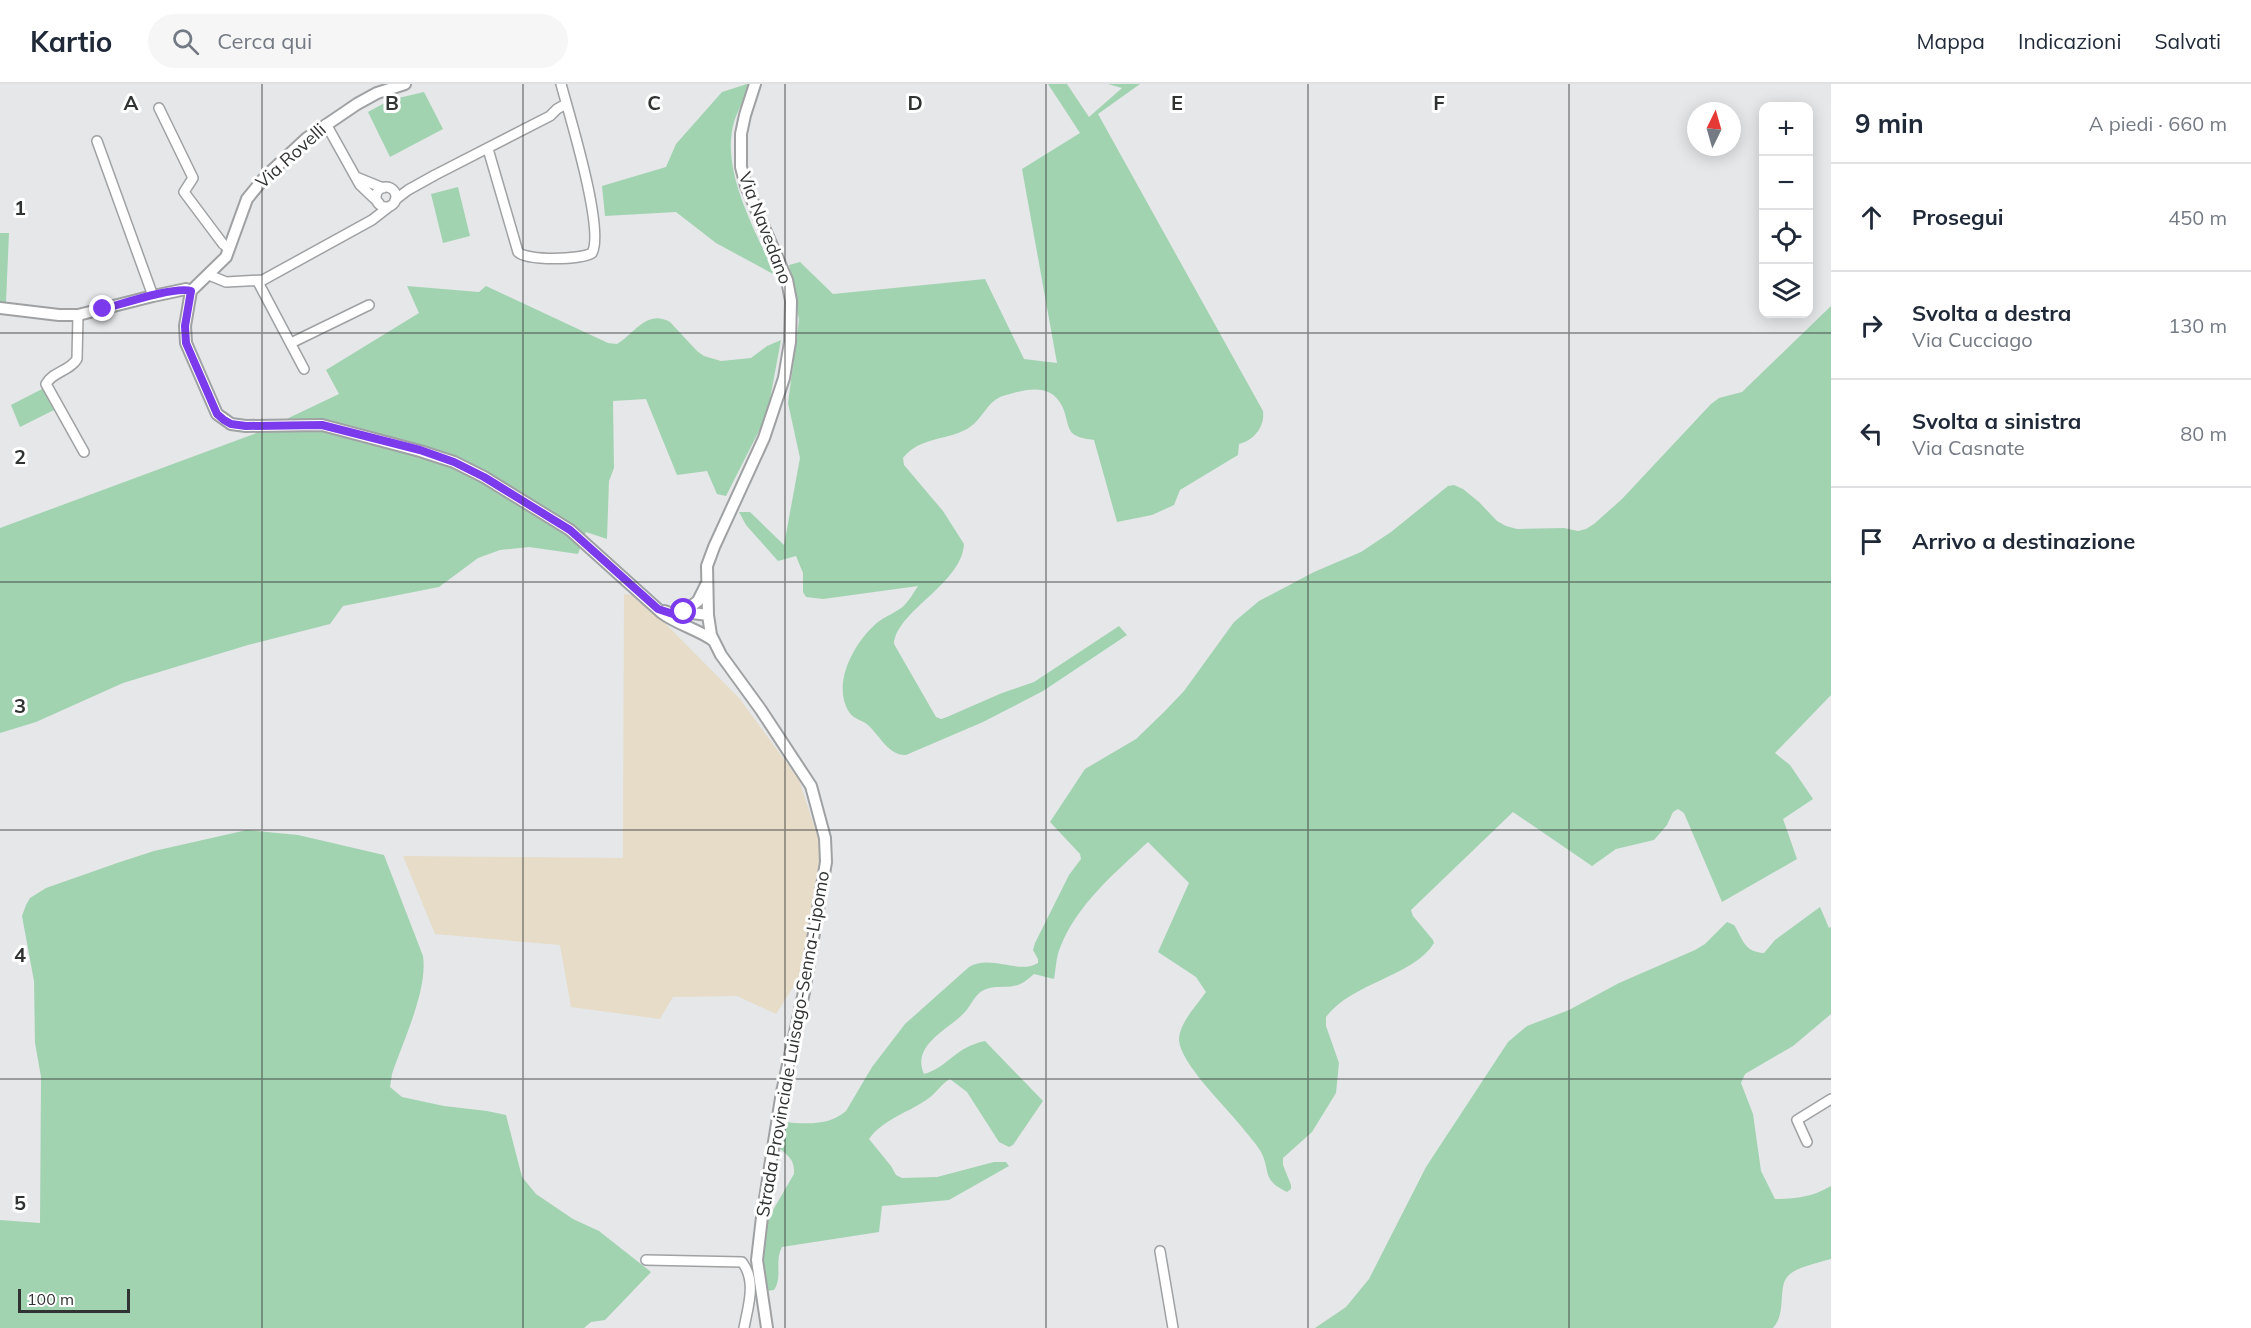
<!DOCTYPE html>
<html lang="it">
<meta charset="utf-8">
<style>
body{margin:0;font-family:Mulish,sans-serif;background:#f6f6f7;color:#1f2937}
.controls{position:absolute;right:18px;top:18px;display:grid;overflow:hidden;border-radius:12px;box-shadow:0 3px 15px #0003}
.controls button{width:54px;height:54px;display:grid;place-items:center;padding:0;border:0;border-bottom:2px solid #e0e1e3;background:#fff;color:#1f2937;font:30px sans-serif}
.compass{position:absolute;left:1687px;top:18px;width:54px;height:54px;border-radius:50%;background:#fff;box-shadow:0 3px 15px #0003;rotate:5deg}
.scale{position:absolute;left:18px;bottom:15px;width:112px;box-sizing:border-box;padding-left:6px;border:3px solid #313232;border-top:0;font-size:16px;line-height:21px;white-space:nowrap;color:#313232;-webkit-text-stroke:4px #fff;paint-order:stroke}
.stop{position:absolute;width:18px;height:18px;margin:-14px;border:4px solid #7c3aed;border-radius:50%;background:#fff}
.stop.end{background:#7c3aed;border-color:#fff;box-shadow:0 2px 6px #0008}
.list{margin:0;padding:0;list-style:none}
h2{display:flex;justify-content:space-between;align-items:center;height:78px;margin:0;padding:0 24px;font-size:26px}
h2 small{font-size:20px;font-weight:400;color:#747a83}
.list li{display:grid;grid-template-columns:39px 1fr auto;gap:18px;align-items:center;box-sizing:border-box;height:108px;padding:0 24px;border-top:2px solid #e0e1e3}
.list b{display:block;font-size:22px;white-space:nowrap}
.list p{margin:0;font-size:20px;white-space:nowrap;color:#747a83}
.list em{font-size:20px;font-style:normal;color:#747a83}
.icon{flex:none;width:33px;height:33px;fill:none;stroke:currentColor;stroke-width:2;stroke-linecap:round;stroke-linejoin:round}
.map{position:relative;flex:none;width:1831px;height:1244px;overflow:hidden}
header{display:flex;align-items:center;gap:36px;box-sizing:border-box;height:84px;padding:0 30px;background:#fff;border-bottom:2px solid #e0e1e3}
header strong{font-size:28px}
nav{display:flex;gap:33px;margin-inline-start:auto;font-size:21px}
.search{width:420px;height:54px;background:#f6f6f7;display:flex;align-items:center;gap:15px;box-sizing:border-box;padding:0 21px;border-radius:33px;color:#747a83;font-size:22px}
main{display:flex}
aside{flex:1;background:#fff}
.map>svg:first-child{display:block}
.industrial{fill:#e6dcc7}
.green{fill:#a2d3b1}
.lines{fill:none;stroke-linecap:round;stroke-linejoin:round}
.minor-casing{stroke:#9fa1a3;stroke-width:12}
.tertiary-casing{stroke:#9fa1a3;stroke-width:14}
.minor{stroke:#fff;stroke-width:9}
.tertiary{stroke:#fff;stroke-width:10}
.route{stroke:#7c3aed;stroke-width:8}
.grid{fill:none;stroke:#313232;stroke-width:1.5;stroke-opacity:0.55}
.labels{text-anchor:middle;stroke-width:6;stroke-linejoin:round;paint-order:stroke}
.street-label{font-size:18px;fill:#313232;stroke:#fff}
.grid-label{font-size:20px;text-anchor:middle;font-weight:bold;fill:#313232;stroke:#fff;stroke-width:6;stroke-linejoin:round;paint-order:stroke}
</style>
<header>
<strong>Kartio</strong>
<div class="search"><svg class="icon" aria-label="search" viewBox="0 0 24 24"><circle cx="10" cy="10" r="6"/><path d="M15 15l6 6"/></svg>Cerca qui</div>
<nav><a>Mappa</a><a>Indicazioni</a><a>Salvati</a></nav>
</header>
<main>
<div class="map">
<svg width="1831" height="1244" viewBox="0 0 1831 1244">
<rect width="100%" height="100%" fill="#e5e7e9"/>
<path class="industrial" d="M624 510 638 512 740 615 799 696 821 763 804 886 776 930 737 912 673 913 660 935 571 923 560 861 435 850 403 772 623 774Z"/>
<path class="green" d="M747 0H751C746 12 738 25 734 38 720 87 756 147 775 191L716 159 676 128 605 132 602 102 666 83 676 60 722 8Z
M1048 0H1067L1089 33 1122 4 1108 0H1140L1098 30 1263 327C1265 343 1254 356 1239 360L1238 371 1180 406 1174 421 1152 431 1117 438 1094 356C1087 355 1078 354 1072 349 1066 341 1067 331 1062 322 1050 297 1022 306 1000 313 987 319 982 335 970 343 949 357 920 352 903 374L904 381 943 427 964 460C962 500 896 527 894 560L936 633 941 635 947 633 1002 609 1034 598 1119 542 1127 551 1043 607 983 638 906 671C889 672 879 651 868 641 862 636 853 635 849 628 831 599 855 557 878 538 884 533 891 531 898 526 907 521 912 511 918 502L823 515 806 513 803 508V489L796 472 778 477 746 441 739 428H750L784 461 800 374 788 319 799 236 789 181 800 178 833 210 985 195 1024 275 1057 279 1022 85 1080 49Z
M424 8 443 45 390 73 368 28 390 16Z
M458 103 470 152 443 159 431 110Z
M0 149H9L6 218H0Z
M407 202 479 208 486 202 608 259 617 260C635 249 647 225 670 238L697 267 704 272 721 277 751 274 767 262 781 256 767 331 726 412 717 410 707 387 677 391 646 315 613 317 614 384 609 397 607 455 586 448 578 470 529 463 500 466 478 474 439 503 343 522 330 540 248 561 123 599 36 638 0 649V444L257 349 339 310 326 286 419 229Z
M1831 222V611L1775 669 1790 681 1813 715 1783 735 1797 775 1722 818 1684 729 1678 725 1673 728 1667 741 1654 756 1616 765 1592 782 1513 728 1411 826 1413 832 1433 856 1434 859C1414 892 1351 899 1326 933V942L1339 979 1336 1009 1312 1048 1283 1074V1081L1291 1101V1105L1287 1108C1261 1096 1271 1087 1261 1068 1256 1059 1247 1050 1241 1042 1226 1023 1180 979 1179 956 1179 939 1197 921 1206 908L1196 893 1158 868 1189 799 1148 758C1115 789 1077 820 1060 864 1056 873 1056 885 1054 895L1034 890C1029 894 1024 899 1018 901 1006 905 993 900 982 907 974 912 971 922 964 929 948 946 911 961 924 990 947 984 955 963 985 957L1043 1017 1013 1061 1009 1063 999 1058 967 1008 950 995C941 1000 937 1008 929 1014 910 1028 883 1035 869 1055L891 1082 896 1091 902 1094 937 1093 994 1078H1006L1009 1082 949 1116 882 1122 879 1148 782 1163C774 1178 783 1193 774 1206L758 1208 766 1138 794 1090C795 1077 789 1072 780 1065L784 1038C805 1040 829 1042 846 1027L872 983 905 940 969 883C991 870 1019 891 1038 879V875L1033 866 1035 859 1069 791 1081 775 1080 770 1050 738 1085 685 1136 655 1164 628 1184 607 1234 538 1259 517 1314 488 1361 468 1391 448 1448 402 1454 401 1463 405 1479 418 1497 437 1506 442 1517 445 1564 444 1578 447 1586 445 1594 440 1622 415 1711 320 1719 314 1742 308Z
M44 304 56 325 20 343 11 321Z
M247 746 298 751 384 771 423 872C428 906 403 957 392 990L390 1003 402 1013 444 1022 487 1027 506 1031 522 1093 536 1110 573 1135 599 1147 651 1188 605 1236 591 1238 584 1244H0V1136L40 1139 41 993 35 959 34 897 22 832 26 821 30 814 46 804 120 778 154 767Z
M1820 823 1829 844 1831 843V930L1793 962 1745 990 1741 999 1753 1030 1761 1087 1775 1115C1796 1115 1812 1113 1831 1102V1175C1821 1178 1798 1183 1790 1190 1776 1201 1788 1227 1773 1244H1315L1346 1223 1369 1195 1426 1083 1508 958 1527 942 1569 926 1619 899 1695 866 1705 860 1727 838 1734 841C1743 855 1744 868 1764 869L1775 856Z"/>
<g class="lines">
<defs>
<path id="minor" d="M159 24 193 94 184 108 223 160 229 165
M326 40 360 101 379 119
M97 57 153 212
M488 65 518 168C527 177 580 176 592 169 605 146 569 30 561 0
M356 93 383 104
M376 113a10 10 0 1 1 20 0a10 10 0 1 1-20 0Z
M395 116 408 106 435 91 550 32 557 25 566 20
M209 191 226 198 263 196 372 136 390 122
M258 198 304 285
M78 231 77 275C70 287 52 288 46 300L84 368
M291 259 369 221
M1807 1058 1797 1036 1831 1015
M1160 1167 1173 1244
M646 1176 742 1178C757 1197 748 1222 744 1244"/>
<path id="tertiary" d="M405 0 377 9 357 20 307 54 265 93 247 115 226 173 191 207 185 242 186 259 217 330 231 340 246 342 322 341 420 367 454 378 484 393 570 446 662 529C678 541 698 545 714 557
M755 0 745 31 741 50V83L746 102 787 196 791 217 790 258 784 294 764 354 714 463 707 482 708 531 711 551 721 571 761 626 811 702 825 754 826 778 804 908 782 1008 762 1133 757 1176 767 1244
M0 224 59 231H78L153 212 186 205 191 207
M664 527 673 530 684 528 708 531
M684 528 698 517 706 501"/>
</defs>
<use href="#minor" class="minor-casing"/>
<use href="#tertiary" class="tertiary-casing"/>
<use href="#minor" class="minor"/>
<use href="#tertiary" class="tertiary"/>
</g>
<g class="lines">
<path class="route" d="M103 225C122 220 175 202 191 207L185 242 186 259 217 330 224 336 231 340 246 342 322 341 420 366 454 378 484 393 570 446 658 525 673 530 684 528"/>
</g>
<path class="grid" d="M262 0V1244M523 0V1244M785 0V1244M1046 0V1244M1308 0V1244M1569 0V1244M0 249H1831M0 498H1831M0 746H1831M0 995H1831"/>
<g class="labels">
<g class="street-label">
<text transform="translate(291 72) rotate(-42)" y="6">Via Rovelli</text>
<text transform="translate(765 144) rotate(69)" y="6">Via Navedano</text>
<text transform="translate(793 960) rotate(-80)" y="6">Strada Provinciale Luisago-Senna-Lipomo</text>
</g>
</g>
<g class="grid-label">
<text x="131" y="26">A</text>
<text x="392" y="26">B</text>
<text x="654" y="26">C</text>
<text x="915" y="26">D</text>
<text x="1177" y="26">E</text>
<text x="1439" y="26">F</text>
<text x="20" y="131">1</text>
<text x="20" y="380">2</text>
<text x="20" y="629">3</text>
<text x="20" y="878">4</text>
<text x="20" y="1126">5</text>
</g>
</svg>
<div class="controls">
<button>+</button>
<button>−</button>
<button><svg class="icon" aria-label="locate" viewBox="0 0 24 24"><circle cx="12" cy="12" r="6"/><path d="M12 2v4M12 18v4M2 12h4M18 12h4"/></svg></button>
<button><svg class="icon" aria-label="layers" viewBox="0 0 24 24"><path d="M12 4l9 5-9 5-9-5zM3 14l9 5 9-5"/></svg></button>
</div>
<svg class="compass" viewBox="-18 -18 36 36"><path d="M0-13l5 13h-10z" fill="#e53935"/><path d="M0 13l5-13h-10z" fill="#747a83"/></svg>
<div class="scale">100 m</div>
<div class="stop" style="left:684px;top:528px"></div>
<div class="stop end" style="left:103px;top:225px"></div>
</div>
<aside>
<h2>9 min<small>A piedi · 660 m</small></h2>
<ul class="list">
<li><svg class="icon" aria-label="ahead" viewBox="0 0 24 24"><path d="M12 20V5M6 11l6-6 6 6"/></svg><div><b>Prosegui</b></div><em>450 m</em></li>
<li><svg class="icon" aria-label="right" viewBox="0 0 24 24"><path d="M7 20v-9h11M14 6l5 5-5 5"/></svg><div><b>Svolta a destra</b><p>Via Cucciago</p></div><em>130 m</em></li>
<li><svg class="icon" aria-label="left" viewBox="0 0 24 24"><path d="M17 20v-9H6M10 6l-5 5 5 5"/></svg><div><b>Svolta a sinistra</b><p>Via Casnate</p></div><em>80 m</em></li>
<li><svg class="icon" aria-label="arrive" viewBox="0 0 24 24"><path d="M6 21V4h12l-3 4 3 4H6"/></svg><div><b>Arrivo a destinazione</b></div></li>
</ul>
</aside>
</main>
